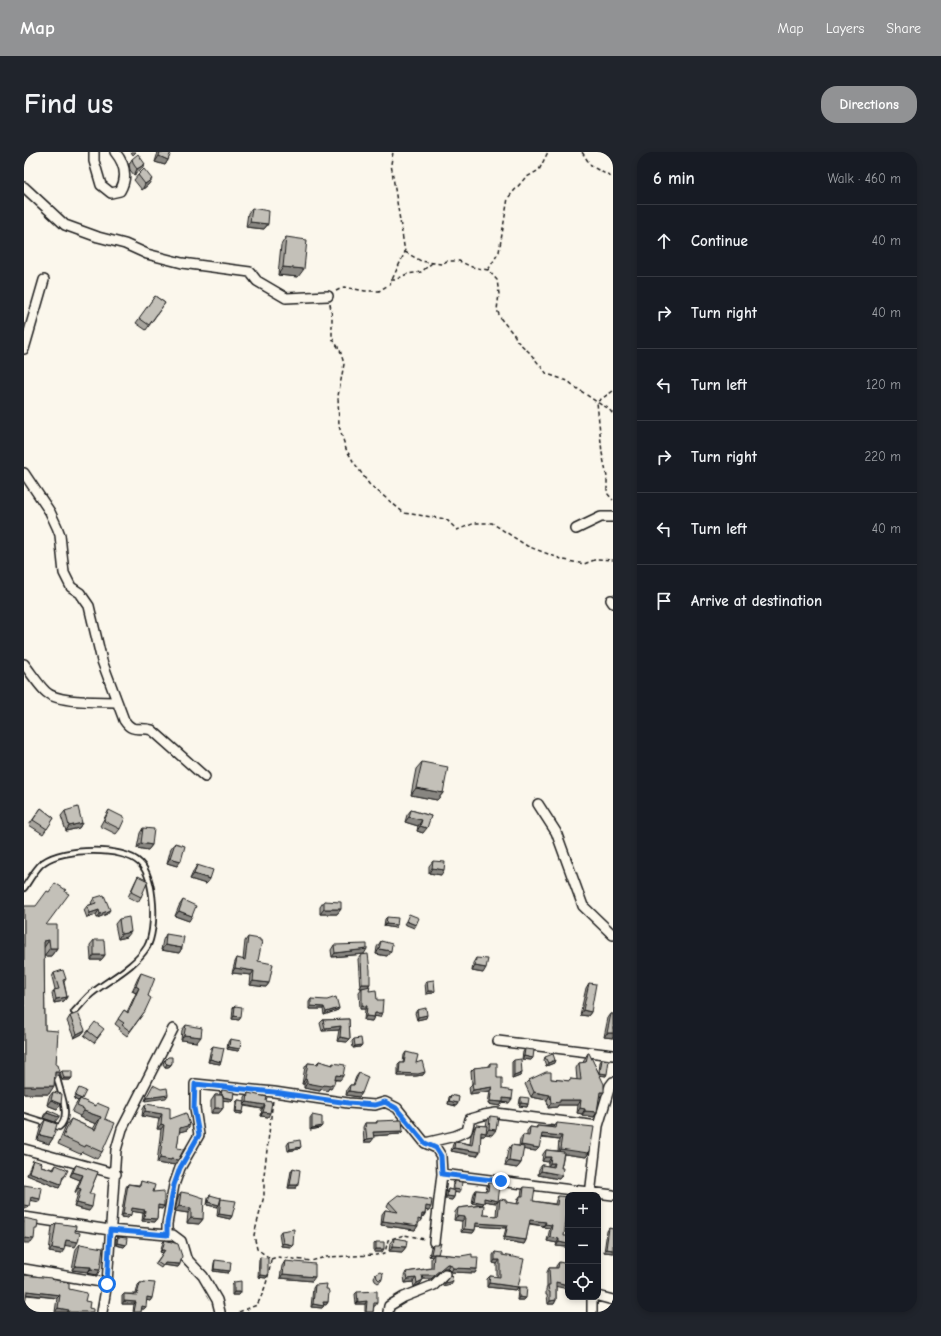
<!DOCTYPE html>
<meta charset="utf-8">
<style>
body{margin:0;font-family:"Comic Neue",sans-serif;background:#20242c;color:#f1f3f6}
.controls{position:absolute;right:12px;bottom:12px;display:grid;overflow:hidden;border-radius:8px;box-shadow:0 2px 6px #0003}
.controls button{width:36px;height:36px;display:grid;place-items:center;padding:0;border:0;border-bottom:1px solid #363941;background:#171b24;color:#f1f3f6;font:20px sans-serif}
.stop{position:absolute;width:12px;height:12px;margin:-9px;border:3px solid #1a73e8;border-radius:50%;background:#fff}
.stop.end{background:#1a73e8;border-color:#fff;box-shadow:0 1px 4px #0008}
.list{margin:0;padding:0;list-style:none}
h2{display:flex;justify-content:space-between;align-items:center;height:52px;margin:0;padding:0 16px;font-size:17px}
h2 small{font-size:13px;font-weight:400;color:#9ea1a6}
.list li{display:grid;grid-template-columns:26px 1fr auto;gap:12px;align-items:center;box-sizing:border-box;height:72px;padding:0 16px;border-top:1px solid #363941}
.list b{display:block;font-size:15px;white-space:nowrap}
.list em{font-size:13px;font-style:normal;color:#9ea1a6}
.icon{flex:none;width:22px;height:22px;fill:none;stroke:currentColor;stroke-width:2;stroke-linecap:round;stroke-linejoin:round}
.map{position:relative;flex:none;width:589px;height:1160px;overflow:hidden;border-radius:16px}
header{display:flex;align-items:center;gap:24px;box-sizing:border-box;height:56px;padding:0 20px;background:#919294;color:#fff}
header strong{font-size:19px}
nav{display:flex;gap:22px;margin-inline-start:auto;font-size:14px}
.intro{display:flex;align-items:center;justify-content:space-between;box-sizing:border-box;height:96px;padding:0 24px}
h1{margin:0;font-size:28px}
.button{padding:10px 18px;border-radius:16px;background:#919294;color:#fff;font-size:14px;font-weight:700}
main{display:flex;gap:24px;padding:0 24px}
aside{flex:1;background:#171b24;border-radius:16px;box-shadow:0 2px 6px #0003}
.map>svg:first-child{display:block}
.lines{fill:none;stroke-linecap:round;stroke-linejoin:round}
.service-casing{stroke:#1c1c1c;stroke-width:8}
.minor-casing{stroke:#1c1c1c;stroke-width:12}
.path{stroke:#1c1c1c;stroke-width:1.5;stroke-dasharray:4 3;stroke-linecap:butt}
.service{stroke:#fbf7ec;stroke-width:4.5}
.minor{stroke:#fbf7ec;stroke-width:9}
.wall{fill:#a8a59e;stroke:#1c1c1c}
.shaded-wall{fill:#888681;stroke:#1c1c1c}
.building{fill:#c3c0b8;stroke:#1c1c1c}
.route{stroke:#1a73e8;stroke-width:5}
</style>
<header>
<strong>Map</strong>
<nav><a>Map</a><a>Layers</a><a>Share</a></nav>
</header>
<div class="intro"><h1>Find us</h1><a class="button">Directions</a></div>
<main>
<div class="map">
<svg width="589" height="1160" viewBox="0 0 589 1160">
<rect width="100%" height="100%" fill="#fbf7ec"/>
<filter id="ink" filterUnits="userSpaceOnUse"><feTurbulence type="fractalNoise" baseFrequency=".025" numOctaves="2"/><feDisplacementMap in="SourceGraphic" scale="8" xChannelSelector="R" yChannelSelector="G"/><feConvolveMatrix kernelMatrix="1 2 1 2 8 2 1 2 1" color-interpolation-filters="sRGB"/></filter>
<g filter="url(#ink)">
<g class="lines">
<defs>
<path id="service" d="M0 736C5 729 13 714 20 710 39 696 99 694 116 711 131 726 133 778 123 795 110 816 85 827 67 842 61 847 56 854 50 860
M0 964 35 975C50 963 32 934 32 919"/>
<path id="minor" d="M70 0V9L77 33 87 41 96 39C104 25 101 12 91 0
M0 35 41 73 74 85 101 92 123 102 158 111 226 120 233 129 262 146 304 144
M0 197 20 128
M0 321 26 360 33 375 36 383 40 421 47 435 56 441 65 454 78 509 100 568C109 582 115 574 128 578L181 625
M552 377 577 365H589
M587 448 589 451
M0 512C7 521 13 531 21 539 33 552 76 549 93 550
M514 652 532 680 559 754 589 783
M474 889 589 903
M401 991 431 984 443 979 446 967 460 963 472 961 574 974
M0 997 92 1022
M418 1022 589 1043
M566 1043 574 974 586 934 589 930
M0 1065 86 1078 143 1083V1072L150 1033 156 1016 175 983 171 956V932L250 940 324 951 351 953 361 950 373 956 401 991 412 996 417 1004 418 1022 410 1090
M143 1083H149L157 1089 162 1106 179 1124 193 1148 196 1160
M0 1117 83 1131
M574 1144 589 1148
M568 1145V1160
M78 1160 83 1131 92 998 98 977 149 877
M364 1160 365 1154 380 1145 410 1133 421 1122"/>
</defs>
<use href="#service" class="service-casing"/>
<use href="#minor" class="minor-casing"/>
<path class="path" d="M558 0 567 14 589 26
M381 100 397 109 417 112 423 109H435L448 115 464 118 473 128 475 142 473 158 477 167 491 184 492 188 505 200 523 222 544 229 551 235 576 252 584 256 589 262
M464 118 475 100 484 46 501 26 515 18 524 0
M367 128H371L383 122 397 120 408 111
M312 139 320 135 341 139H355L366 132 381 100 367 12 369 0
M306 152 308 164V186L316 198 320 212 314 244 315 274 322 297 329 309 345 332 380 361 422 367 433 378 451 371H468L503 394 540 408 560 412 573 407 589 408
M589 239 573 250 578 301 583 325V341L589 348
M247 1107 253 1105 287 1109 302 1105 352 1103 361 1101 364 1088 380 1083 401 1087
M215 1160 233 1153C241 1138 245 1124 247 1107L233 1097 230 1083 240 1044V1023L249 948"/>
<use href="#service" class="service"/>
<use href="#minor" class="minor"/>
</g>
<path class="wall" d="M107 0H112L109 3Z
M134 0H147L144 8 141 13 131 10Z
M108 7 121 12 118 17 110 23 106 18 105 12Z
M114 23 125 32 118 38 110 28Z
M228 56 244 72 240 77 222 75 224 61Z
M262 85 274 125 254 123 257 93Z
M131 144 141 151 122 178 112 171Z
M398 610 419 641 413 648 387 643 392 617Z
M17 656 30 666 19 682 5 673Z
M85 658 96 677 92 682 76 674 82 663Z
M387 658 407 664 399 681 393 679 394 674 381 670 383 663Z
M41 659 58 671 55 676 42 679 37 664Z
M119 676 128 693 124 698 113 696 116 681Z
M151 691 153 714 143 711 147 696Z
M409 709 417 723 405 721V714Z
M173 713 186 727 182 732 166 727 170 718Z
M114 724 117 745 114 750 104 745 111 730Z
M70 746 83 762 73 766 72 763 63 766 60 758 63 754 68 752 67 751Z
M159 748 165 769 151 764 155 754Z
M300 749 317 757 313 762H296V755Z
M0 754 22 773 33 796 27 804H20L21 878 31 927 25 942H0Z
M363 765 371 776 360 774 361 767Z
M95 767 103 785 94 787 91 772Z
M142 782 158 796 155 801 137 798 139 788Z
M224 785 234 809 245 831 242 835 226 833 227 823 208 821 211 810 213 806 219 808 221 789Z
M70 788 81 803 77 808H67L66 793Z
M357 789 363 804 352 802 353 795Z
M310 793 340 802 308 805 307 798Z
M337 803 345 839 353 848 356 865 350 864 348 869 340 868 341 857H336L335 840 338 836H336L334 807Z
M452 806 459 821 448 819 449 811Z
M30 821 42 827 40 830 43 845 40 849 30 851 28 842 31 837 28 825Z
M117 821 124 844 121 859 103 884 95 878 96 876 91 872 100 858 103 860 112 841 108 839 114 826Z
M403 829 409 841 402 842 401 831Z
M565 831 567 860 564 864 556 863 562 836Z
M287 847 315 856 314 858 300 863 299 857H285V850Z
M211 854 217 865 215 868 208 867 209 856Z
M393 858 402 866 393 868 391 861Z
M587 862H589V886L580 885 584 866Z
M46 864 61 878 58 882 50 886 43 869Z
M325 867 326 887 323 890 313 889 315 878 298 879 296 871 299 868Z
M162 873 173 890 157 888 158 878Z
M64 879 77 882 70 891 60 884Z
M206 887 214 899 203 897 204 890Z
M330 887 338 893 336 895 329 896 328 889Z
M189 894 196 912 184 910 187 896Z
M501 897 507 908 498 907 499 900Z
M382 900 401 920 399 923 392 924H374V913L376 911H379L380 903Z
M564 901 575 921 576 910 578 907 582 924 576 923 580 940 576 945H575L573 960 570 965 558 963V962L553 961 554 953H534L533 955 524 956 523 948 507 945 501 932 505 928 527 927 545 929 546 927 553 928 552 916 555 911H559L561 906Z
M521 905 530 911 522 914 520 908Z
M142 907 148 911 146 914 144 915H141L139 912 140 909Z
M490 908 498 921 496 924 488 927V910Z
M295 909 308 913 309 911 316 928H311L307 937 305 936 303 939 297 937 296 939 280 936V932H278L281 915 284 911 292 912Z
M466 911 473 926 478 937 485 951 479 950 476 954 464 952 466 939 446 942 445 935 448 932 447 919 450 916 463 915Z
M38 919 46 928H38L36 921Z
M335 921 338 941 335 945 322 943 323 937 326 933H329L332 925Z
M55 936 58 947 57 948 71 954 73 951 81 967 78 1000 73 1007 58 1000 56 1002 34 992 42 973 47 967 69 977 72 972 55 965 56 964 48 960 51 954 54 949 50 947Z
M198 938 207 949 199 948V956L195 961H187V949L191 943H195L196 941Z
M29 940 37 952 33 957 23 953 25 945Z
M224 941 242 949 244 965 237 964 238 957 220 954 218 962 211 961 212 950 214 948 221 949V945Z
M427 943 434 951 432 954 424 952 425 945Z
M497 945 504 952 503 955 495 954 496 947Z
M122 952 163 978 155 980 153 996 154 1008 151 1013 145 1012 144 1013 133 1011 137 977H133L135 967 118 964 119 957Z
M24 958 31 970 19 966 20 963Z
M288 963 296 976 286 978V966Z
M466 964 468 983 462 982 460 984H457L453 1004 427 999 429 992 431 989 446 992 447 983 450 976 452 973 462 974 463 969Z
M21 968 29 986 25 992 13 988 17 973Z
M353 969 379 979 376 982 349 984 347 990H340L339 975 341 971H352Z
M533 971 566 999 562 1005 540 1002 537 1016 538 1023 535 1027 514 1023 515 1017 518 1013 524 1014V1010L518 1009 519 1002 522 998 534 999 535 988 517 986 512 999 499 997 497 1011 493 1016 481 1014 484 998 487 993 495 994 496 987 499 983H503V979L506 975 512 976 513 974 530 975Z
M265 990 275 997 264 999 263 993Z
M9 1008 17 1014 29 1017 32 1013 41 1024 38 1028 35 1036 3 1023 7 1012Z
M52 1013 74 1020 65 1042V1059L50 1055 54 1041 51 1040 56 1028 46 1024 49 1017Z
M269 1016 272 1036H264L267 1019Z
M117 1029 129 1040 138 1057 134 1056 133 1067 131 1070 118 1069 119 1061 107 1059 104 1066 97 1065 102 1035 104 1032 115 1033Z
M431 1029 435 1041 431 1040 430 1045 428 1048 421 1047 422 1040 424 1037 428 1038 429 1031Z
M465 1031 472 1051 460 1049V1051L458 1053 459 1063 472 1064 473 1051 476 1047 482 1050 493 1052 494 1047 496 1044H497L498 1038 500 1035 509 1049 531 1052 532 1048 534 1044 540 1084 544 1092 542 1095 532 1094 533 1091 523 1089 526 1076 519 1075V1074L505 1072 502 1088 500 1092 479 1088 482 1076 451 1074V1078L449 1081 437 1080 438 1069 430 1068 431 1060 434 1056 458 1053 448 1051 450 1041 452 1038 462 1039 463 1034Z
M157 1040 179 1067 175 1072 163 1071 164 1061 151 1059 154 1045Z
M186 1043 196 1048 208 1064 206 1067 193 1064 194 1054 193 1055 183 1053 184 1046Z
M365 1050 405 1059 401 1058V1062L398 1066H397V1068L394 1072 391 1078 357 1073 358 1062 361 1058 367 1059 363 1054Z
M32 1071 51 1080V1095L41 1093 37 1102 25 1100 28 1075Z
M585 1076 589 1101 580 1100 583 1079Z
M257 1079 269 1093 267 1095 257 1094 255 1082Z
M94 1085 100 1095 92 1093V1087Z
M370 1086 382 1095 378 1100 365 1099 366 1091Z
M141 1088 156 1112 154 1115 139 1113 137 1116 131 1112 139 1101 136 1100 139 1090Z
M352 1090 358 1100H350V1092Z
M56 1092 73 1123 63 1121 64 1120 48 1118 52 1097Z
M409 1093 414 1102 448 1105 453 1117 451 1121 427 1120 423 1116H420L407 1127H399L396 1132 390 1135 389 1130 381 1131 380 1124 382 1120 407 1116V1106L408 1105 405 1104 407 1095Z
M471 1100 478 1103 494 1135 492 1138 463 1135V1127L466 1124 473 1125V1112L469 1111V1103Z
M236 1105 244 1124 242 1126 234 1125 235 1108Z
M191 1108 204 1121 189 1119 190 1111Z
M261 1109 288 1129 256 1126 258 1114Z
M535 1110 532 1134V1148L530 1152H524L523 1143H522V1137L523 1135V1120L525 1116H532V1114Z
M352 1122 358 1127 357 1129 354 1131 351 1129 350 1125Z
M0 1123 27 1127 45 1137 61 1149 65 1156 69 1160H31L33 1146 2 1143Z
M120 1130 128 1146 126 1149 123 1148 120 1157H117V1160H109L110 1152H98V1144L100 1142H112L114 1133 116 1131H119Z
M210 1130 217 1140 215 1143H208V1132Z
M291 1133 302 1137 304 1150 302 1153 299 1152 298 1156 287 1155 289 1136Z
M495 1135 500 1148H493L494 1138Z
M333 1140 353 1151 351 1154H350L349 1160H341V1152H332L331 1142Z"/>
<path class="shaded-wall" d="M135 4 144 8 141 13 131 10Z
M121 12 118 17 110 23 113 17Z
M128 27 125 32 118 38 121 32Z
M226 70 244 72 240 77 222 75Z
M259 115 280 117 274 125 254 123Z
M392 636 419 641 413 648 387 643Z
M385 665 398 668 394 674 381 670Z
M58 671 55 676 42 679 45 674Z
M396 674 403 676 399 681 393 679Z
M117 691 128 693 124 698 113 696Z
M146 706 157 709 153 714 143 711Z
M408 716 420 718 417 723 405 721Z
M170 722 186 727 182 732 166 727Z
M300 757H317L313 762H296Z
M75 758 72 763 63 766 66 761Z
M86 758 83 762 73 766 76 762Z
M155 759 168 764 165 769 151 764Z
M382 769 392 773 390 776 380 772Z
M362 772 373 773 371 776 360 774Z
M107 780 103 785 94 787 97 782Z
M25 788 19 797 20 789Z
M141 793 158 796 155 801 137 798Z
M26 796H33L27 804H20Z
M343 797 340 802 308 805 311 801Z
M355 797 367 799 363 804 352 802Z
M70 803H81L77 808H67Z
M451 814 462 816 459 821 448 819Z
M211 816 230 819 227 823 208 821Z
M229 829 245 831 242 835 226 833Z
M338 832H346L343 836H336Z
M112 834 115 836 112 841 108 839Z
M404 839H411L409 841 402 842Z
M43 845 40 849 30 851 32 847Z
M338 853 343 854 341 857H336Z
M287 854 300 855 299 857H285Z
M315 856 314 858 300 863 302 860Z
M559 858 567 860 564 864 556 863Z
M351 861H358L356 865 348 864Z
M403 863 402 866 393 868 394 865Z
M210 864 217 865 215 868 208 867Z
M342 864 350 865 348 869 340 868Z
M317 874 315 878 298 879 301 876Z
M61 878 58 882 50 886 53 882Z
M583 881H589V886L580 885Z
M160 883 177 885 173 890 157 888Z
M316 885 326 887 323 890 313 889Z
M338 893 336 895 329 896 331 894Z
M205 895 216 897 214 899 203 897Z
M500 904 509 906 507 908 498 907Z
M186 907 197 910 196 912 184 910Z
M531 908 530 911 522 914 524 911Z
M148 911 146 914 144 915H141L143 912Z
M31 920H36L30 928Z
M401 920 399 923 392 924H374L375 921Z
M498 921 496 924 488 927 490 924Z
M576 921 583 922 582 924 574 923Z
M312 923 319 924 316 928 309 927Z
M40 926H48L46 928H38Z
M281 927 283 928 280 932H278Z
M283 931 300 933 307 932H310L307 937 305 936 303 939 297 937 296 939 280 936Z
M0 934H30L25 942H0Z
M468 935 466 939 446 942 449 938Z
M325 939 338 941 335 945 322 943Z
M510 940 526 943 523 948 507 945Z
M576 940H580L576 945 572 944Z
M144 943 142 946 121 949 122 946Z
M51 944 58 947 56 949V947L54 949 50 947Z
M197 945 209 947 207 949 195 948Z
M479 946 488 947 485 951 477 950Z
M27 948 37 952 33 957 23 953Z
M536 948H557L554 953H534L533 955 524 956 527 951Z
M425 949 434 951 432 954 424 952Z
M466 949 479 950 476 954 464 952Z
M223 950 241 953 238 957 220 953Z
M497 951 504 952 503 955 495 954Z
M191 956H199L195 961H187Z
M556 956 561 957 558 962 553 961Z
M60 959 77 965 72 972 55 965Z
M121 959 138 962 135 967 118 964Z
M212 959 219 960 218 962 211 961Z
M561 959 573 960 570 965 558 963Z
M239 960 246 961 244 965 237 964Z
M23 961 35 965 31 970 19 966Z
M137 972 140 973 137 977H133Z
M166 973 163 978 152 981 156 976Z
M298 974 296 976 286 978 288 976Z
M465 977 472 978 468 983 462 982 460 984H455L457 980 462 981Z
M379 979 376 982 347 984 349 980Z
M518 982 538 984 535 988 515 985Z
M16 983 29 986 25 992 13 988Z
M350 986 347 990H340L343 987Z
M497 993 515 996 512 999 495 997Z
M277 995 275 997 264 999 266 997Z
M430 996 456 1000 453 1004 427 999Z
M536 997 566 999 562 1005 534 1001Z
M521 1005H527L524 1010 518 1009Z
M136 1006 147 1007 154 1008 151 1013 145 1012 144 1013 133 1011Z
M485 1009 497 1011 493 1016 481 1014Z
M526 1011H531L528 1015H524Z
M517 1019 538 1023 535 1027 514 1023Z
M5 1020 37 1032 35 1036 3 1023Z
M49 1020 59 1023 56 1028 46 1024Z
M266 1033H274L272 1036H264Z
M54 1036 57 1037 54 1041 51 1040Z
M430 1037 437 1038 435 1041 428 1040Z
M423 1044 430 1045 428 1048 421 1047Z
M7 1045 16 1047 15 1050 5 1048Z
M460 1046 474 1049 472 1051 458 1049Z
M450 1049 460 1051 458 1053 448 1051Z
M184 1050 195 1053 193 1055 183 1053Z
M53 1051 68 1055 65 1059 50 1055Z
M0 1053 5 1054 3 1056H0Z
M134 1053 140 1054 138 1057 132 1056Z
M155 1054 167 1056 164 1061 151 1059Z
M402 1054 407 1055 405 1059 399 1058Z
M108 1056 121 1058 119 1061 106 1059Z
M99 1062 107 1063 104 1066 97 1065Z
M195 1062 208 1064 206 1067 193 1064Z
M398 1062H401L398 1066H395Z
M433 1064 441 1065 438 1069 430 1068Z
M120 1066 133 1067 131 1070 118 1069Z
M167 1066 179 1067 175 1072 163 1071Z
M506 1068 522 1070 519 1074 504 1071Z
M359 1069 394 1074 391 1078 357 1073Z
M452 1071 484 1073 482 1076 449 1074Z
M521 1072 528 1073 526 1076 519 1075Z
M440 1077 451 1078 449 1081 437 1080Z
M481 1085 502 1088 500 1092 479 1088Z
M526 1085 535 1087 533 1091 523 1089Z
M0 1086 10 1087 7 1091H0Z
M42 1088 54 1090 51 1095 38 1093Z
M535 1090 544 1092 542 1095 532 1094Z
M93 1091 102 1093 100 1095 92 1093Z
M259 1091 269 1093 267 1095 257 1094Z
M369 1094 382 1095 378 1100 365 1099Z
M28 1096 40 1098 37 1102 25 1100Z
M352 1097H360L358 1100H350Z
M582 1097 589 1098V1101L580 1100Z
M138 1098H141L139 1101 136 1100Z
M407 1102H410L408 1105 405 1104Z
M471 1108H476L473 1112 469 1111Z
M141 1111 156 1112 154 1115 139 1113Z
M423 1112H426L423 1116H420L407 1127H395L398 1123Z
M51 1114 67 1115 64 1120 48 1118Z
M429 1116 453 1117 451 1121 427 1120Z
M67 1117 76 1118 73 1123 63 1121Z
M190 1117 206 1119 204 1121 189 1119Z
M259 1122 291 1125 288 1129 256 1126Z
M236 1123 244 1124 242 1126 234 1125Z
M392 1126 389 1130 381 1131 384 1127Z
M399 1128 396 1132 390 1135 393 1131Z
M429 1129 427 1132 419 1134 421 1131Z
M532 1130 544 1133V1137L530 1134Z
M465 1131 494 1135 492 1138 463 1135Z
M3 1139 36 1143 33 1146 0 1142Z
M210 1140H217L215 1143H208Z
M123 1145 128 1146 126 1149 121 1148Z
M495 1145 502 1146 500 1148H493Z
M532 1148 530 1152H524L526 1149Z
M100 1149 112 1150 110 1152H98Z
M343 1149 341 1152H332L334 1150Z
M299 1150H304L302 1153 297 1152Z
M289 1152 300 1154 298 1156 287 1155Z
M118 1154 122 1155 120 1157H116Z
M34 1156 45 1158 43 1160H31Z"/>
<path class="building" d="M136 0H147L144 8 135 4Z
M114 2 121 12 113 17 110 13 108 7Z
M120 17 128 27 121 32 114 23Z
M228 56 245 59 244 72 226 70Z
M262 85 283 88 280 117 259 115Z
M131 144 141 151 125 173 115 166Z
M398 610 424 615 419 641 392 636Z
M54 655 58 671 45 674 41 659Z
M17 656 30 666 23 677 9 668Z
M85 658 101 666 96 677 80 669Z
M387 658 407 664 403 676 396 674 398 668 385 665Z
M119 676 130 677 128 693 117 691Z
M151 691 161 694 157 709 146 706Z
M409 709 421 710 420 718 408 716Z
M173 713 189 718 186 727 170 722Z
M114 724 124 729 117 745 107 740Z
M31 731 42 738 41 740 45 742 22 773H33V796H26L25 788 20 789 21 878 34 879 32 913H34L36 920H31L30 934H0V754H12L23 739 25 740Z
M80 743 86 758 76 762 75 758 66 761 63 754 72 751 70 746Z
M159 748 172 754 168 764 155 759Z
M300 749 317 750V757H300Z
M385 762 395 766 392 773 382 769Z
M105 765 107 780 97 782 95 767Z
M363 765 374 766 373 773 362 772Z
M142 782 160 785 158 796 141 793Z
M224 785 236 787V789H238L234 809 249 812 245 831 229 829 230 819 211 816 213 806 221 808Z
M70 788H80L81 803H70Z
M357 789 368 792 367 799 355 797Z
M343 792V797L311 801 310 793Z
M344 802 346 818V832H338L337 803Z
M452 806 464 807 462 816 451 814Z
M39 818 42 827 39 828 43 845 32 847 30 838 35 837 30 821Z
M117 821 131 826 124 844 127 846 121 859 106 879 98 873 100 871 94 867 100 858 104 861 115 836 112 834Z
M410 828 411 839H404L403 829Z
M565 831 572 832 567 860 559 858Z
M346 834 345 839 352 838 353 848H359L358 861H351L350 865 342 864 343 854 338 853V836Z
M312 845 315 856 302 860 300 855 287 854V847L303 848Z
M211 854 218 855 217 865 210 864Z
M402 856 403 863 394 865 393 858Z
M54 861 61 878 53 882 46 864Z
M587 862H589V881H583Z
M325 867 326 887 316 885 317 874 301 876 299 868Z
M71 870 80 877 73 886 64 879Z
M162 873 178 876 177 885 160 883Z
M337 886 338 893 331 894 330 887Z
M206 887 217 889 216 897 205 895Z
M189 894 200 896 197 910 186 907Z
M501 897 510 898 509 906 500 904Z
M382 900 394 903 392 911 398 909 401 920 394 922 375 921 376 911H380Z
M564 901H565L580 932V940H576L573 960 561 959V957L556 956 557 948H536V950L527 951 526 943 510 940 505 928 522 920H527V927L546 929V927L557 928 555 911 562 910Z
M529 902 531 908 524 911 521 905Z
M144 905H148V911L146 913 143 912 141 910 142 907Z
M497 907 498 921 490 924V908Z
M578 907 585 908 583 922 576 921Z
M295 909 309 913V911L321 913 319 924 312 923 310 932H307L306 934 300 933 299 934 283 931V928L281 927 284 911 294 912Z
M466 911H473V926H478V937L489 939 488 947 479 946V950L466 949 468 935 449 938 448 931H451L450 916 466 914Z
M38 919H48V926H40Z
M335 921 344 925 338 941 325 939 326 933H330Z
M129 933 137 937 143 936 144 943 122 946Z
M55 936 62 939 58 947 51 944Z
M198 938 210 940 209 947 199 945V943H197Z
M29 940 38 942 37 952 27 948Z
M224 941 243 945 242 949 248 950 246 961 239 960 241 953 223 950Z
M191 943H199V956H191Z
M427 943 435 945 434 951 425 949Z
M497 945 505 946 504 952 497 951Z
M56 947 72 954 73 951 85 956 81 967 91 971 78 1000 62 993 61 995 39 985 47 967 71 978 77 965 60 959V957L53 954Z
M214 948 221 949 219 960 212 959Z
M122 952 146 956V967L162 961 166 973 156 976 153 996 160 997 154 1008 147 1007V1008L136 1006 140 973 137 972 138 962 121 959Z
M24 958 35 963V965L23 961Z
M288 963 298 965V974L288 976Z
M466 964 474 965 472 978 465 977Z
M21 968 33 972 29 986 16 983Z
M378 968 379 979 349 980 350 986 343 987 341 971H353V969Z
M533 971 570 975 566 999 564 1001 536 997 538 984 518 982 515 996 497 993 499 983 505 984 506 975 513 976V974L532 976Z
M452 973 463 974 462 981 457 980 456 1000 430 996 431 989 448 993 450 980Z
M276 988 277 995 266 997 265 990Z
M487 993 500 995 497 1011 485 1009Z
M522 998 540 1000 537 1016H539L538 1023 517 1019 518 1013 530 1015 531 1011H526L527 1005H521Z
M9 1008 18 1011 17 1014 30 1018 32 1013 44 1018 41 1024H39L37 1032 5 1020Z
M52 1013 74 1020 65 1042H70L68 1055 53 1051 57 1037 54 1036 59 1023 49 1020Z
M269 1016 276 1018 274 1033H266Z
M117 1029 131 1033 129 1040 140 1039V1054L134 1053 133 1067 120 1066 121 1058 108 1056 107 1063 99 1062 104 1032 116 1034Z
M431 1029 438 1030 437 1038 430 1037Z
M465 1031 473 1032V1034H476L474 1049 460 1046V1051L450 1049 452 1038 464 1039Z
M0 1033 18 1036 16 1047 7 1045 5 1054 0 1053Z
M500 1035 511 1036 509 1049 533 1053 534 1044 544 1045V1051L540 1084H544V1092L535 1090V1087L526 1085 528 1073 521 1072 522 1070 506 1068 502 1088 481 1085 484 1073 452 1071 451 1078 440 1077 441 1065 433 1064 434 1056 460 1053 459 1063 474 1064 476 1047 482 1048V1050L495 1052 496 1044H499Z
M424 1037 431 1039 430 1045 423 1044Z
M157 1040 168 1042 180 1046 179 1067 167 1066V1056L155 1054Z
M186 1043 197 1046 195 1053 184 1050Z
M374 1043 408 1048 407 1055 402 1054 401 1062H398L397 1068 394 1067V1074L359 1069 361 1058 374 1060 365 1050Z
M197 1047 212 1049 208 1064 195 1062Z
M0 1066 14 1069 13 1077H11L10 1087 0 1086Z
M32 1071 52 1074 51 1080 56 1081 54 1090 42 1088 40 1098 28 1096Z
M585 1076 589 1077V1098L582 1097Z
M270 1077 269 1093 259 1091 257 1079Z
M94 1085 103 1086 102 1093 93 1091Z
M370 1086 383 1088 382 1095 369 1094Z
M141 1088 154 1092 158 1104 156 1112 141 1111 139 1114 133 1110 141 1098H138Z
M352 1090H360V1097H352Z
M417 1091 414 1102H407L409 1093H414Z
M56 1092 79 1096 76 1118 67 1117V1115L51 1114Z
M471 1100 478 1101V1103L500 1107 494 1135 465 1131 466 1124 476 1125V1108H471Z
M410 1102 437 1104 448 1102V1105H454L453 1117 429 1116 426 1112H423L410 1123H398L399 1128 393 1131 392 1126 384 1127 382 1120 409 1116Z
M236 1105 244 1106V1124L236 1123Z
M191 1108 207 1110 206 1119 190 1117Z
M261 1109 291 1112V1125L259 1122Z
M535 1110 544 1112V1133L532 1130V1148L526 1149V1140H525L524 1133H526L525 1116H534Z
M356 1120 359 1122 358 1127 355 1128 353 1126 352 1122Z
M0 1123 27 1126V1127L45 1131V1137L63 1141 61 1149 66 1150 65 1156 69 1157V1160H44L45 1158 34 1156 36 1143 3 1139 1 1151H0Z
M427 1123 429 1129 421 1131V1130Z
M217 1129V1140H210V1130Z
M120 1130 131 1131 128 1146 123 1145 122 1155 118 1154 117 1160H110L112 1150 100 1149V1142L113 1143 116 1131H120Z
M303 1132 302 1137H304L305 1140 304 1150H299L300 1154 289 1152 291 1133Z
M495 1135H503L502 1146 495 1145Z
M353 1139V1151H350L349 1160H342L343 1149 334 1150 333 1140Z"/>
</g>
<g class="lines" filter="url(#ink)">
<path class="route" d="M83 1132 86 1078 143 1083V1072L150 1033 156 1016 175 983 170 956 171 932 250 940 324 951 351 953 361 950 372 956 401 991 412 996 417 1004 418 1022 477 1029"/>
</g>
</svg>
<div class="controls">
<button>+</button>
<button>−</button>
<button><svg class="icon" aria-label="locate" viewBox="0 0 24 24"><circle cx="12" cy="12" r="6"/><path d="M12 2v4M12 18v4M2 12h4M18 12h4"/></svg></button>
</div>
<div class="stop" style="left:83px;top:1132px"></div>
<div class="stop end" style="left:477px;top:1029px"></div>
</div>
<aside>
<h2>6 min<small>Walk · 460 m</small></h2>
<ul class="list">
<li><svg class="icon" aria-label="ahead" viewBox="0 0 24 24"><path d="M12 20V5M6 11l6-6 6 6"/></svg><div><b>Continue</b></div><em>40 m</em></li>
<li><svg class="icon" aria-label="right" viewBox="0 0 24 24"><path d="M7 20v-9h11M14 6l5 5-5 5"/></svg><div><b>Turn right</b></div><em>40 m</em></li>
<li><svg class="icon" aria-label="left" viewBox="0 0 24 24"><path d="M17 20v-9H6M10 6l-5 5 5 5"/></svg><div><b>Turn left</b></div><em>120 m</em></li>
<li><svg class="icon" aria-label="right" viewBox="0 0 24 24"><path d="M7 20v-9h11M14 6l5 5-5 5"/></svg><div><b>Turn right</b></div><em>220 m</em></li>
<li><svg class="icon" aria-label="left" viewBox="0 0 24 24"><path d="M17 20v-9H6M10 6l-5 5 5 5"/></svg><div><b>Turn left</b></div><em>40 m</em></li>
<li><svg class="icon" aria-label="arrive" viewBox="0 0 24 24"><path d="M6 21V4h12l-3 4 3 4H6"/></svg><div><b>Arrive at destination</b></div></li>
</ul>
</aside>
</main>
